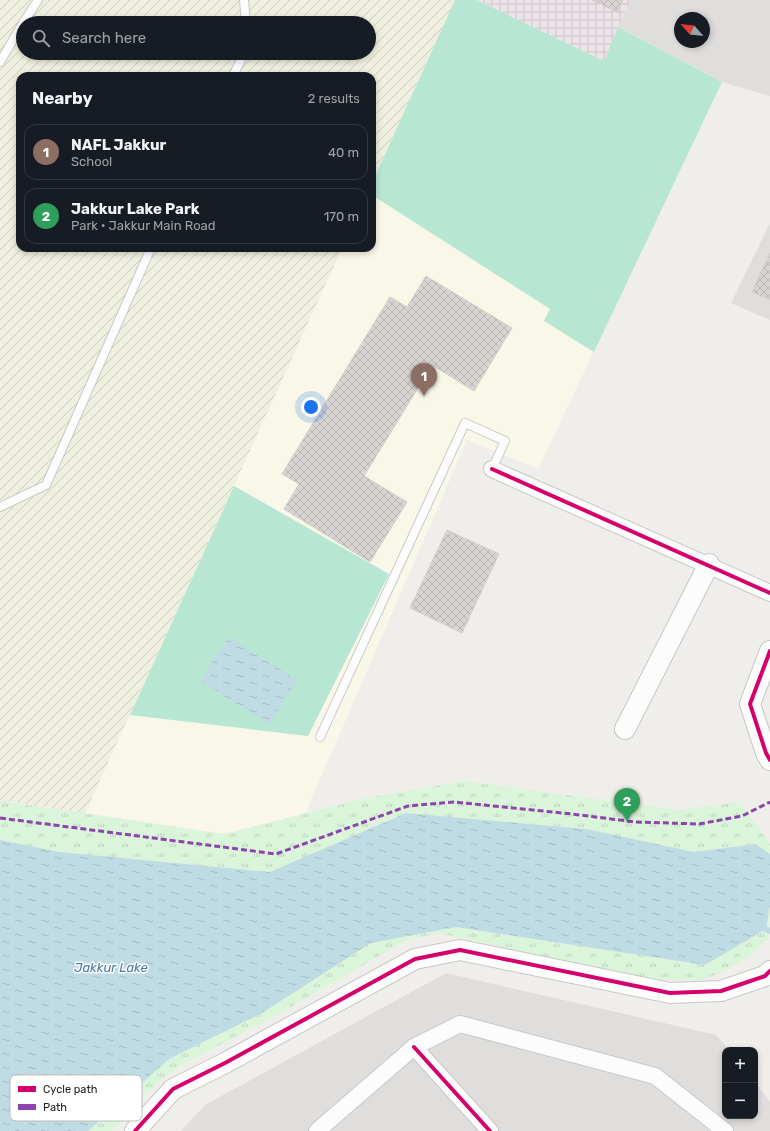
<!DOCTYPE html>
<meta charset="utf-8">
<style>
body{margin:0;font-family:Rubik,sans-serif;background:#20242c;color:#f1f3f6}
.controls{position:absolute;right:12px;bottom:12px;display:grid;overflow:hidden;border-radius:8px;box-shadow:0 2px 6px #0003}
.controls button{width:36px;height:36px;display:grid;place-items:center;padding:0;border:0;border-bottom:1px solid #363941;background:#171b24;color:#f1f3f6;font:20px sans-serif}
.compass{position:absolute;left:674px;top:12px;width:36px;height:36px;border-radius:50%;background:#171b24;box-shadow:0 2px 6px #0003;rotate:297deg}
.you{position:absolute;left:311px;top:407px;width:14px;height:14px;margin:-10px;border:3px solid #fff;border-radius:50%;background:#1a73e8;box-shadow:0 0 0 6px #1a73e833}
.badge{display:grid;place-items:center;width:26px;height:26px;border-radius:50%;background:#8c9099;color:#fff;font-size:13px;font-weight:700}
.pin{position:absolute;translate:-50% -33px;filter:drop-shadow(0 1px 2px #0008)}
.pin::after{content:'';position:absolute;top:21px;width:14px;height:12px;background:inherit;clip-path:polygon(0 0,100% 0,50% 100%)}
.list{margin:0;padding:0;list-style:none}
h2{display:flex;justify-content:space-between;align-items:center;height:52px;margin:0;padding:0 16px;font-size:17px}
h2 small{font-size:13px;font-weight:400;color:#9ea1a6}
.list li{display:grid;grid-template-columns:26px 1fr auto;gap:12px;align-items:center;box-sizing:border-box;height:56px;margin:0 8px 8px;padding:0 8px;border:1px solid #363941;border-radius:12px}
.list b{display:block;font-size:15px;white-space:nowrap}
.list p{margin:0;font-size:13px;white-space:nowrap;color:#9ea1a6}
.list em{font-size:13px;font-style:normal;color:#9ea1a6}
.icon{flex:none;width:22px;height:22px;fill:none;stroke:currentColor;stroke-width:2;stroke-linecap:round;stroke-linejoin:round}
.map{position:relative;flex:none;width:770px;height:1131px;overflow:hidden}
.search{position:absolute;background:#171b24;box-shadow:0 2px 6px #0003;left:16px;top:16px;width:360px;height:44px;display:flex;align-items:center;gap:10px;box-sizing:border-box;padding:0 14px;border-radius:22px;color:#9ea1a6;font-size:15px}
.panel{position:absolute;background:#171b24;box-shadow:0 2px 6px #0003;left:16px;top:72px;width:360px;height:180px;border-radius:12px}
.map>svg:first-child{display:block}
.residential{fill:#dfdedc;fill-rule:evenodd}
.industrial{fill:url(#industrial-grid)}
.education{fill:#f8f7e8}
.farmland{fill:url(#farmland-furrows);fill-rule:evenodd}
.park{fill:url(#park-tufts)}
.pitch{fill:#b7e6d2}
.water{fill:url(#water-ripples)}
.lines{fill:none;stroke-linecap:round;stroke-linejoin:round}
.stream{stroke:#bfdbe3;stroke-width:6}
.building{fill:url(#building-cross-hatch);stroke:#d3d0cc}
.service-casing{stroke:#c9c8c7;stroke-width:10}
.minor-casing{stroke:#c9c8c7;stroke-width:18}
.tertiary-casing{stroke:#c9c8c7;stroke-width:22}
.service{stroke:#fdfcfc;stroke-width:8}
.minor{stroke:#fdfcfc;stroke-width:16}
.tertiary{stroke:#fdfcfc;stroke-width:20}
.quiet{stroke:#8e44ad;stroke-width:3;stroke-dasharray:6 3;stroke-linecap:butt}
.cycleway-casing{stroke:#fff;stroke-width:6}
.cycleway{stroke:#d6006c;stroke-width:4}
.labels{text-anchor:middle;stroke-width:3;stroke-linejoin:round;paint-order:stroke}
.water-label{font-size:13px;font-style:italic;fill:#4a7aab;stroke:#fff}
.key{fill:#fff;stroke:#bdbdbd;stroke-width:1}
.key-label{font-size:11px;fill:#222}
</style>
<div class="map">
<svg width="770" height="1131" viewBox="0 0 770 1131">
<defs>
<pattern id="industrial-grid" width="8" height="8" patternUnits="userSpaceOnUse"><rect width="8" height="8" fill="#ede4e9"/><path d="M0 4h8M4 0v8" fill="none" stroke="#cbc3c8"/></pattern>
<pattern id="farmland-furrows" width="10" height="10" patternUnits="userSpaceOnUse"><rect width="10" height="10" fill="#efefdf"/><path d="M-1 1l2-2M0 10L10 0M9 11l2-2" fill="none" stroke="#cdcdbf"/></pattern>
<pattern id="park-tufts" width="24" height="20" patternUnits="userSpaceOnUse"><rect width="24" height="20" fill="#daf5da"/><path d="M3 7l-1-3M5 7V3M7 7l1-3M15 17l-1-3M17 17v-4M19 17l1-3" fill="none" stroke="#bbd2bb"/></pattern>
<pattern id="water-ripples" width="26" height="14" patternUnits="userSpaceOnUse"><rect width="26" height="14" fill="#bfdbe3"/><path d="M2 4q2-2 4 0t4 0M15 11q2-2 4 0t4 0" fill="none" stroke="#a4bcc2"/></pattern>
<pattern id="building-cross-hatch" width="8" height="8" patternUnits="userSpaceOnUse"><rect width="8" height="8" fill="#d7d4d2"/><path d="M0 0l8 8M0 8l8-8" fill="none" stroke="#b8b6b4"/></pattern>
</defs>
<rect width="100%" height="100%" fill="#f0eeeb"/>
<path class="residential" d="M630 0H770V96L722 82 618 27ZM680 18H704V42H680Z
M770 223V320L731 303Z
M446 973 716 1035 729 1050H725V1116H755V1083L770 1101V1131H181L205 1105Z"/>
<path class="industrial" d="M477 0H630L604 61Z"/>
<path class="education" d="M455 0H477L604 61 618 27 722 82 538 469 467 440 305 814 224 834 85 813 342 248H372V183Z"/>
<path class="farmland" d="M0 0H455L372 183V76H20V248H342L85 813 0 800ZM23 23H369V53H23Z"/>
<path class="park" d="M464 781 677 810 741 802 759 829 770 843V854L756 845 694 852 586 829 406 813 270 872 60 852 0 840V801L224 834 366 798Z
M770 905 769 938 752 955 722 972 702 980H666L603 970 439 933 407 940 270 1019 189 1061 160 1080 112 1131H88L169 1059 262 1013 371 943 456 927 705 965 766 929Z"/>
<path class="pitch" d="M455 0H477L604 61 618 27 722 82 594 352 544 321 550 309 372 195V183Z
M234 486 389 574 308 736 130 715Z"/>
<path class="water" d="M228 637 297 680 269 724 200 681Z
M406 813 586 829 694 852 756 844 770 854V905L766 929 705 965 456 927 371 943 262 1013 169 1059 88 1131H0V840L60 852 270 872Z"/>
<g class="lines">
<path class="stream" d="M759 926 770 931"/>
</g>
<path class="building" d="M592 0H623L617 12Z
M770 253V300L752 292Z
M426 276 512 328 474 391 432 365 364 476 407 502 370 562 284 509 299 484 282 474 390 297 407 307Z
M447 530 499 554 462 633 410 608Z"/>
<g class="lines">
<defs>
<path id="service" d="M244 0 246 23
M23 23 38 0
M0 62 23 23
M233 76 244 53
M0 507 46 485 151 248
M320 737 465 423 505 441 492 469"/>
<path id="minor" d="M492 469 770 593
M414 1047 490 1131
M317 1131 414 1047 460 1024 655 1076 725 1131"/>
<path id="tertiary" d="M770 651 750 704 766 753 770 760
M625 729 709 564
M135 1131 173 1089 225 1063 415 959 460 950 670 993 721 991 765 976 770 971"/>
</defs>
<use href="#service" class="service-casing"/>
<use href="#minor" class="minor-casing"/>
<use href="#tertiary" class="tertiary-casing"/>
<use href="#service" class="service"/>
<use href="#minor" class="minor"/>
<use href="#tertiary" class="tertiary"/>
<path class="quiet" d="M0 818 276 854 408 806 454 802 572 814 635 822 699 824 742 816 770 802"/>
<defs>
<path id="cycleway" d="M492 469 770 593
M770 651 750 704 766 753 770 760
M414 1047 490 1131
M135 1131 173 1089 225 1063 415 959 460 950 670 993 721 991 765 976 770 971"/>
</defs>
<use href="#cycleway" class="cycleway-casing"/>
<use href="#cycleway" class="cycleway"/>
</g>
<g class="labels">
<g class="water-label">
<text x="111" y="972">Jakkur Lake</text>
</g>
</g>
<rect x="10" y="1075" width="132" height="46" rx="6" class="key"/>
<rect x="18" y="1086" width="18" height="6" fill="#d6006c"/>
<rect x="18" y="1104" width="18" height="6" fill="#8e44ad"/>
<g class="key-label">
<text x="43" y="1093">Cycle path</text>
<text x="43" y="1111">Path</text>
</g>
</svg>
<div class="controls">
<button>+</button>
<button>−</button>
</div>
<svg class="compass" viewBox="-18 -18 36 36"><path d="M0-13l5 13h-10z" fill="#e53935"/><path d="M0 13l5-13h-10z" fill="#9ea1a6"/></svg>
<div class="you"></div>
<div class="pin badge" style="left:424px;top:396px;background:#8d6e63">1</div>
<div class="pin badge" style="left:627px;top:821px;background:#2e9e5b">2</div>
<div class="search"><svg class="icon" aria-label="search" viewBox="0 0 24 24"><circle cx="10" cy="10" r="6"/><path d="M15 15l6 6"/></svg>Search here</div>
<section class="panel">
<h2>Nearby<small>2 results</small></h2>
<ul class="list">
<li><span class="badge" style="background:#8d6e63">1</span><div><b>NAFL Jakkur</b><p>School</p></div><em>40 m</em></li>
<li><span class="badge" style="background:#2e9e5b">2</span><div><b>Jakkur Lake Park</b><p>Park · Jakkur Main Road</p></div><em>170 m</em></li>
</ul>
</section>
</div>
